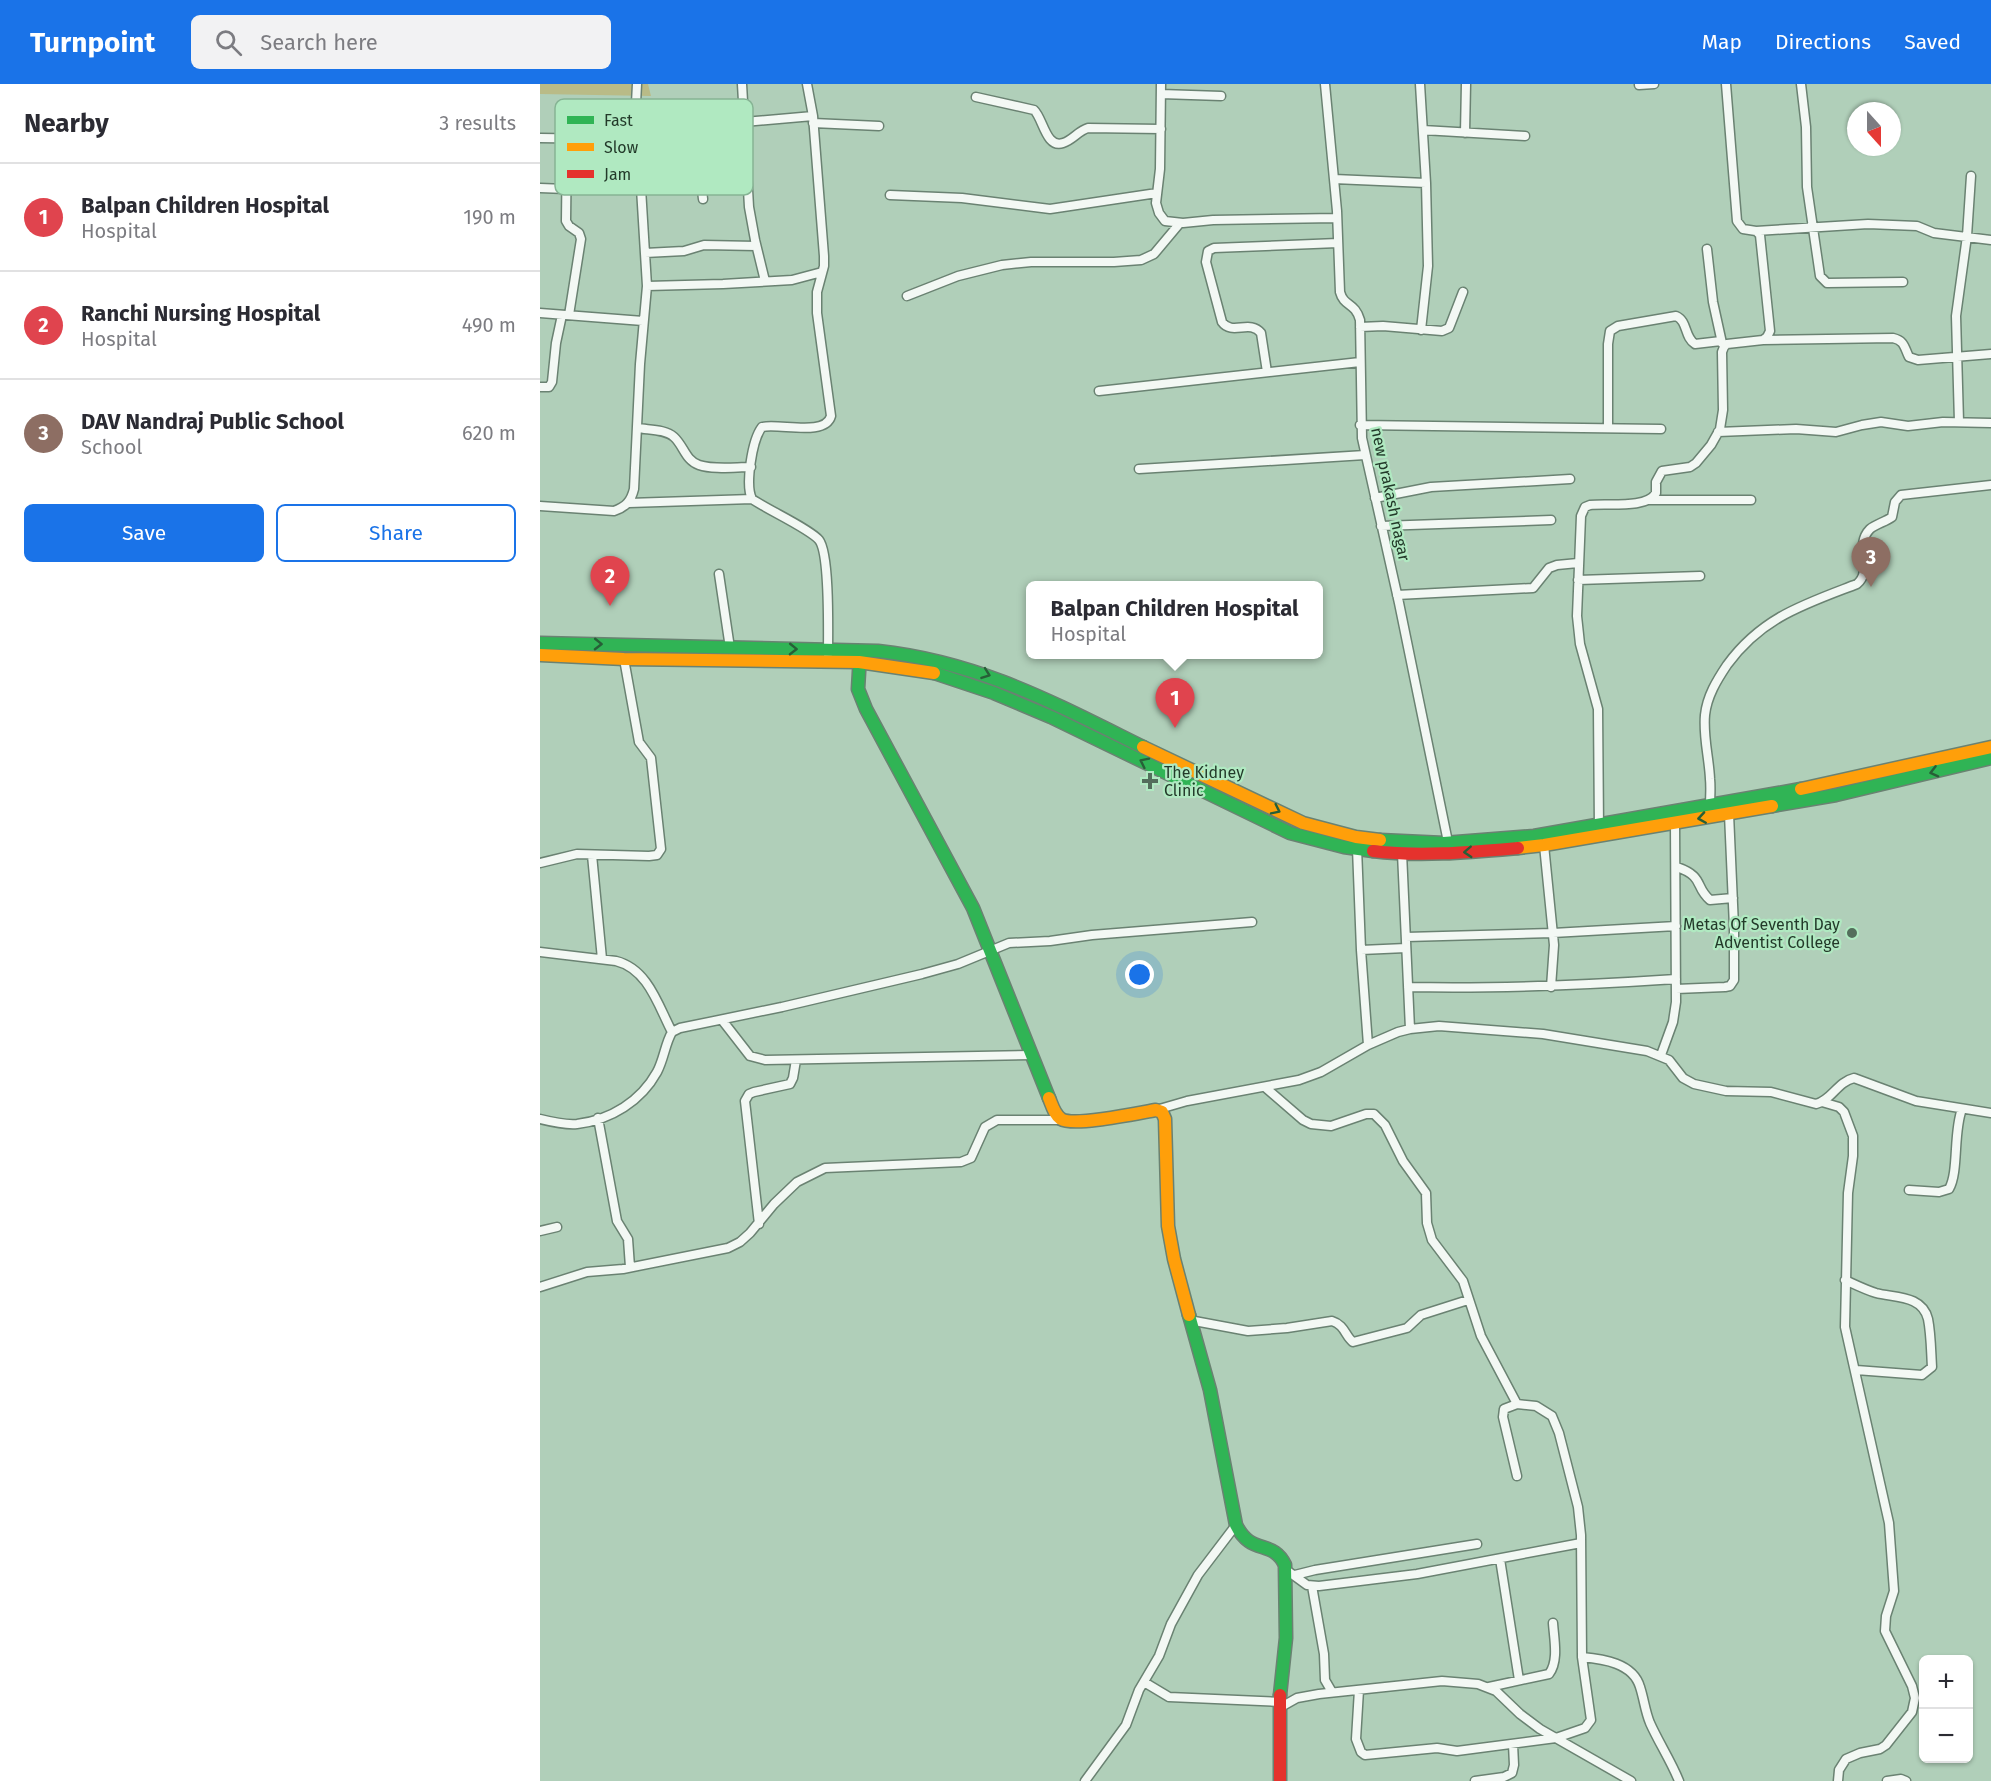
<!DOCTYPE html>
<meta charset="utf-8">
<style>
body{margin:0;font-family:"Fira Sans",sans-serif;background:#f2f2f3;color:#2b2b33}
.controls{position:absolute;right:18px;bottom:18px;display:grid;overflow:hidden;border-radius:9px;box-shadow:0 2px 4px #0004}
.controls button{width:54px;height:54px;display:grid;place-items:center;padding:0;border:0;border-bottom:2px solid #e1e1e2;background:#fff;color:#2b2b33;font:30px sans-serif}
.compass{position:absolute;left:1307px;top:18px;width:54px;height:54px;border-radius:50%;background:#fff;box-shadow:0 2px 4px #0004;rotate:159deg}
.you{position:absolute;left:600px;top:891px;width:21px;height:21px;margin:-15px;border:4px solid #fff;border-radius:50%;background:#1a73e8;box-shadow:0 0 0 9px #1a73e833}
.badge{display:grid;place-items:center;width:39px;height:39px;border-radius:50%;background:#1a73e8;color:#fff;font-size:20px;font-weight:700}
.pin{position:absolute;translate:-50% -50px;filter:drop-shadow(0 2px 3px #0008)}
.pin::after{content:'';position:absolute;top:32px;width:21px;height:18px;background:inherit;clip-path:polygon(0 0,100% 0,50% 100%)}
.popup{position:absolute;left:486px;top:497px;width:297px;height:78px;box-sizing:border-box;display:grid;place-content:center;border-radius:9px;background:#fff;filter:drop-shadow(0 2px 4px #0005);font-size:20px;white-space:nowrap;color:#7c7c81}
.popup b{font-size:22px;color:#2b2b33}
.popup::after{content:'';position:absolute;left:50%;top:100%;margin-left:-12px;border:12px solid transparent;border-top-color:#fff}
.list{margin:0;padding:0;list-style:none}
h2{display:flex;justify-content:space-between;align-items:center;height:78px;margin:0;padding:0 24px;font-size:26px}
h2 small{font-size:20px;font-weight:400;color:#7c7c81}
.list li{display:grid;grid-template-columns:39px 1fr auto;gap:18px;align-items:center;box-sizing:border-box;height:108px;padding:0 24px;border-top:2px solid #e1e1e2}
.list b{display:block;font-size:22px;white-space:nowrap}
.list p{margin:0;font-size:20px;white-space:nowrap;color:#7c7c81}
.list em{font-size:20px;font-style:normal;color:#7c7c81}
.actions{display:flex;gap:12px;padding:18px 24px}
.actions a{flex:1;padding:14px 0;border:2px solid #1a73e8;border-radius:9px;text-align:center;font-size:21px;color:#1a73e8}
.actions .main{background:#1a73e8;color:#fff}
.icon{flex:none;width:33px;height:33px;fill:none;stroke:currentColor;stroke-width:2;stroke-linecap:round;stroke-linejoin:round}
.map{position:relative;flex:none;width:1451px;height:1697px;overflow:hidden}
header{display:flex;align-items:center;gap:36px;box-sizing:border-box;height:84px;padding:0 30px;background:#1a73e8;color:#fff}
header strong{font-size:28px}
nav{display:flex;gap:33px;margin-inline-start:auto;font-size:21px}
.search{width:420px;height:54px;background:#f2f2f3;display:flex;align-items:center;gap:15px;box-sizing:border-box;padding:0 21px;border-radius:9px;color:#7c7c81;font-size:22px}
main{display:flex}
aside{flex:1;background:#fff}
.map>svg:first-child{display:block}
.green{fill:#b9bb87}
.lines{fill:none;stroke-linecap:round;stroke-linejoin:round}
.street-casing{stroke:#6a8272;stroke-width:11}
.fast-casing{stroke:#6a8272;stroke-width:15}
.slow-casing{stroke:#6a8272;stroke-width:15}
.jam-casing{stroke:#6a8272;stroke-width:15}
.street{stroke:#f3f8f4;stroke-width:8}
.fast{stroke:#30b455;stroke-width:12}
.slow{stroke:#ff9f0a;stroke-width:12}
.jam{stroke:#e5322d;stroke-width:12}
.oneway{stroke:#275f37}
.poi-dot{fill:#546e5c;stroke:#b0e9c1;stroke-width:2}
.labels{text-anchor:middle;stroke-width:4.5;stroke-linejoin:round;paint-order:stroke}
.street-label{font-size:16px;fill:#233a2a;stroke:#b0e9c1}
.poi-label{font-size:16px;fill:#233a2a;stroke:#b0e9c1;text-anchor:start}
.key{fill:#b0e9c1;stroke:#86b494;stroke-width:1.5}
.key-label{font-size:16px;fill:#233a2a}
</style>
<header>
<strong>Turnpoint</strong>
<div class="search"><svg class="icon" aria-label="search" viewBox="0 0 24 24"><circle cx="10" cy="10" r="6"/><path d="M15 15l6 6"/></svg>Search here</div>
<nav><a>Map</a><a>Directions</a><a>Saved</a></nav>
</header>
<main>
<aside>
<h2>Nearby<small>3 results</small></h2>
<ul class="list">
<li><span class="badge" style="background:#e0444e">1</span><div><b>Balpan Children Hospital</b><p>Hospital</p></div><em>190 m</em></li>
<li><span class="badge" style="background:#e0444e">2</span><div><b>Ranchi Nursing Hospital</b><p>Hospital</p></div><em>490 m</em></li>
<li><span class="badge" style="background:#8d6e63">3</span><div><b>DAV Nandraj Public School</b><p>School</p></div><em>620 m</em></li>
</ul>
<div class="actions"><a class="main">Save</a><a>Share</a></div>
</aside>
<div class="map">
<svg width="1451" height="1697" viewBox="0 0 1451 1697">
<rect width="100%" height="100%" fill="#b0cfb9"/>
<path class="green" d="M0 0H108L111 12 0 10Z"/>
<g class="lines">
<defs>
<path id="street" d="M202 0 209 123 215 156 225 197
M267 0 273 32 284 172V182L277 208V229L291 332C285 353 240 339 222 343 212 356 205 401 212 415 228 426 270 445 279 456 290 470 288 550 288 571
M621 0 620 85 616 119 619 129 625 137 643 139 673 136 797 134
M785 0 797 127 800 208C804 223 815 218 820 236L822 354 859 519 908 758
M880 0 886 99 888 182 881 246
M1261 0 1266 43 1267 103 1280 192 1287 199 1363 198
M1099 1 1114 0
M621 10 681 12
M436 13 494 26C503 34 506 65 523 59 533 56 538 47 548 44L621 45
M154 34 163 115
M204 38 273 32
M95 39 97 0
M273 39 339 42
M883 46 985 52
M925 49 926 0
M0 54 67 55 95 53V39L99 37 154 34 203 28
M27 55 26 137 29 142 39 149 41 155 29 231
M794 95 886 99
M0 104 26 105
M350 111 422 114 510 125 617 109
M1216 147 1328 140 1377 142 1394 149 1451 156
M1167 165 1173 218 1182 259
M105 169 144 167 164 161 216 162
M107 202 183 200 252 196 282 188
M367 212 418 192 462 181 491 178H574L601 176 614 170 640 139
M0 229 103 237
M820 243 843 242 902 247 909 244 911 239 923 208
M1223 256 1353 254C1365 257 1364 263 1369 273L1378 276 1451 270
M727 288 721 249C710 235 692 252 682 238L666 178 668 167 674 164 798 159
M0 303H9L12 298 16 259 22 231
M559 307 820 278
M1419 338 1416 232 1427 152 1431 92
M820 341 1121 345
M98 344C109 346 125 345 134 353 144 362 145 376 159 381 174 386 195 383 211 383
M1068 344V260L1070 247 1078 242 1136 232C1148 237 1144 253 1155 260L1181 257
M1178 348 1256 345 1296 348 1322 341 1341 338 1368 342 1403 338 1451 339
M599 385 825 371
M835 414 891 403 1030 395
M1109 416H1211
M89 419 212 415
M0 422 74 427C86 423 91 417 94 405L100 280 107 202 100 88 95 53
M841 442 1011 436
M179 490 190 564
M1038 496 1160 492
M857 511 993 504 1009 484 1017 481 1038 479
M1170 722C1170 713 1171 704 1170 695 1169 673 1163 653 1165 631 1167 612 1177 596 1187 581 1222 533 1265 520 1317 500 1334 486 1313 462 1330 445 1336 440 1345 438 1352 433L1355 418 1361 411 1451 401
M1059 745 1058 625 1040 560 1037 532 1041 432 1045 423 1050 421C1067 419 1107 425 1116 409V398L1122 387 1150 383 1156 379 1171 361 1180 345 1183 326 1182 268 1184 263 1187 260 1223 256 1227 253 1230 247 1220 151 1216 147 1203 145 1197 137 1186 0
M1004 761 1014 861 1011 903
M817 764 821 866 828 961
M862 769 870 945
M52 771 62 875
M0 779 37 770 109 772 117 771 121 765 111 674 99 658 84 575
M1137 783C1165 793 1154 802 1170 816L1193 814
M866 853 1013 849 1136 842
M821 866 866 864
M0 868 76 877C108 885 118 921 132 948
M868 903C958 905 1047 901 1136 895
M1136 905 1185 903 1190 902 1194 896V843L1189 730
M182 936 210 972 225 976 493 971
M1121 971 1133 938 1136 918 1135 739
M726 1004 763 1036 771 1040 791 1042 826 1030H834L845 1041 863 1077 886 1109 887 1139 892 1156 923 1197 941 1252 977 1320 996 1322 1012 1332 1019 1349 1038 1423 1041 1451 1042 1573 1051 1636 1045 1644 1016 1654 917 1667 897 1664 825 1671 821 1668 816 1655 819 1606
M1282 1018 1299 1023 1304 1028 1313 1052V1072L1308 1109 1305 1243 1349 1439 1354 1507 1346 1532 1345 1547 1372 1602 1375 1614 1372 1628 1346 1661 1340 1665 1320 1669 1306 1675 1299 1686 1298 1697
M616 1026 647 1017 759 996 781 988 828 961 858 948 870 945 899 942 1003 950 1107 967 1129 976 1143 994 1154 1000 1186 1007 1231 1008 1276 1020C1292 1016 1297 998 1314 994L1376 1017 1451 1029
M58 1034 77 1137 88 1155 90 1183
M0 1035C12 1038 25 1041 37 1040 71 1036 101 1017 117 988 124 975 125 960 132 948L140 944 242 923 382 890 418 880 469 859 510 857 552 851 712 838
M1369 1106 1399 1108 1409 1105C1419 1088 1413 1048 1422 1025
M219 1140 205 1017 209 1010 214 1008 250 1000 253 994 256 976
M0 1147 17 1143
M1305 1196C1316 1201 1326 1206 1336 1209 1355 1214 1382 1211 1388 1235 1391 1250 1391 1267 1392 1283L1382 1291 1316 1286
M0 1203 47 1188 83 1185 188 1164 200 1158 210 1149 234 1120 257 1098 285 1084 421 1078 431 1074 445 1043 457 1036H522
M649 1236 708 1247 747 1244 792 1237C805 1241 805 1252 813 1258L867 1244 881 1231 928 1216
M977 1320 964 1325 963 1333 977 1392
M960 1475 979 1596
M745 1485 767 1501 779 1502 877 1490 1041 1459
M755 1491 775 1486 937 1460
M772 1502 784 1570 785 1596 792 1608
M1042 1573C1063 1575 1093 1579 1100 1603 1104 1615 1105 1627 1110 1639 1119 1659 1131 1677 1139 1697
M604 1598 629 1613 741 1618
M949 1603 1009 1590C1019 1577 1014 1555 1013 1539
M741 1623 757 1614 779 1610 902 1597 938 1600 956 1607 980 1630 1000 1645 1091 1697
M545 1697 586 1641 599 1606 619 1572 631 1540 658 1491 696 1441
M935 1697 964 1693 972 1689 974 1681 973 1660
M1347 1697 1361 1695 1366 1697"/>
<path id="fast" d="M0 559 338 567C439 578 514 619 603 663
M320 571 318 605 326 625 433 824 509 1014
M394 589 454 609 511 633 750 749 804 763 833 767
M1232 722 1296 711 1451 674
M840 756 904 759 994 752 1261 705
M649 1231 670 1306 696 1441C711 1472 733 1455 745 1481L746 1554 740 1611"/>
<path id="slow" d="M0 571 84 575 319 578 394 589
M603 663 763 739 816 753 840 756
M1261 705 1451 663
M978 764 1004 761 1232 722
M509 1014C512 1021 514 1030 521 1035 534 1043 598 1029 616 1026L622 1028 625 1035 628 1142 634 1175 649 1231"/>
<path id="jam" d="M833 767C879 773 932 768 978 764
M740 1611V1697"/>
</defs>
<use href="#street" class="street-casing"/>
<use href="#fast" class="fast-casing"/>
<use href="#slow" class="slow-casing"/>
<use href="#jam" class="jam-casing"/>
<use href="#street" class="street"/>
<use href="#fast" class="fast"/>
<use href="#slow" class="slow"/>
<use href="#jam" class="jam"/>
</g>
<defs><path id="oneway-chevron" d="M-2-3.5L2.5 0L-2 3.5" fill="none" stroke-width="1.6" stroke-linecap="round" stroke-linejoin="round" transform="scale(1.5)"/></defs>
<g class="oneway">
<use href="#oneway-chevron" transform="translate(58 560) rotate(1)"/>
<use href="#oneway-chevron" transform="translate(253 565) rotate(1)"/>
<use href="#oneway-chevron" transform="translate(446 590) rotate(20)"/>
<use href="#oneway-chevron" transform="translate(604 678) rotate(-154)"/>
<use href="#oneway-chevron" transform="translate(1394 688) rotate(166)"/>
<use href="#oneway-chevron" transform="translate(736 726) rotate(26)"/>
<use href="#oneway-chevron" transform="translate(1162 734) rotate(171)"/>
<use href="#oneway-chevron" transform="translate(928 768) rotate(177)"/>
</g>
<g class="poi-dot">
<path d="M607 688h6v6h6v6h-6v6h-6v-6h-6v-6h6z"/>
<circle cx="1312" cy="849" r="6"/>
</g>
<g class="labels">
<g class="street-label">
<text transform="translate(851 410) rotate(78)" y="6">new prakash nagar</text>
</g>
<g class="poi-label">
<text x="624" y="694">The Kidney<tspan x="624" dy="18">Clinic</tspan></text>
<text x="1300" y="846" text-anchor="end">Metas Of Seventh Day<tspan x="1300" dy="18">Adventist College</tspan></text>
</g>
</g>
<rect x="15" y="15" width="198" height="96" rx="9" class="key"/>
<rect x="27" y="32" width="27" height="8" fill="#30b455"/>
<rect x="27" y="59" width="27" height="8" fill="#ff9f0a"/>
<rect x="27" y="86" width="27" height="8" fill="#e5322d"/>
<g class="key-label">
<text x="64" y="42">Fast</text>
<text x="64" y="69">Slow</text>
<text x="64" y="96">Jam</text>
</g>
</svg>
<div class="controls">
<button>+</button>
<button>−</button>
</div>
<svg class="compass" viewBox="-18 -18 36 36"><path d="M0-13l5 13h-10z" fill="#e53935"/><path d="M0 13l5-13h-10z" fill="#7c7c81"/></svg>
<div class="you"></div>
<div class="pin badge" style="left:635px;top:644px;background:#e0444e">1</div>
<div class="popup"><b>Balpan Children Hospital</b>Hospital</div>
<div class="pin badge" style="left:70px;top:522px;background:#e0444e">2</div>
<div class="pin badge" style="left:1331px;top:503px;background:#8d6e63">3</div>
</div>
</main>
